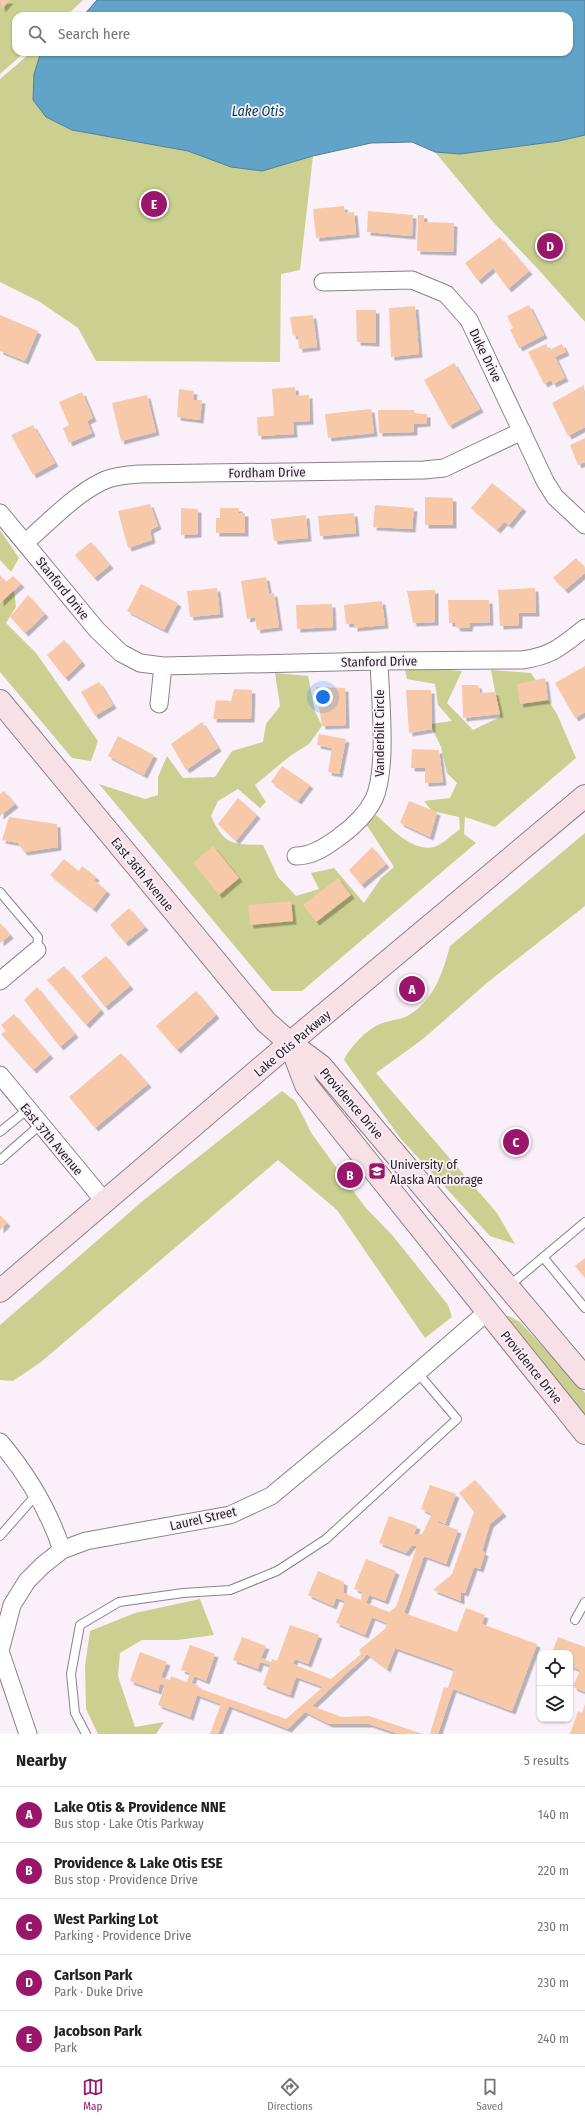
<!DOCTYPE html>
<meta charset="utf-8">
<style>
body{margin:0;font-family:"Fira Sans Condensed",sans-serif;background:#f2f2f2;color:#202124}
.controls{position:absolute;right:12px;bottom:12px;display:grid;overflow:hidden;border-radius:8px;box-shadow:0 1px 3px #0004}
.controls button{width:36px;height:36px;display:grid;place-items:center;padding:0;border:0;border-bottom:1px solid #e0e0e0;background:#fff;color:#202124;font:20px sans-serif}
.you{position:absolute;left:323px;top:697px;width:14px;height:14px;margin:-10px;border:3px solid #fff;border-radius:50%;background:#1a73e8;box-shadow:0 0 0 6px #1a73e833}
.badge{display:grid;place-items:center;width:26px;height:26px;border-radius:50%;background:#9a166a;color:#fff;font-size:13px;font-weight:700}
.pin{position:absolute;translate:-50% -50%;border:2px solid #fff;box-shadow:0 1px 4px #0006}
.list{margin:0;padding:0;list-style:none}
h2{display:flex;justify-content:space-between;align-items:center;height:52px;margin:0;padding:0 16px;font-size:17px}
h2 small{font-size:13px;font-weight:400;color:#757577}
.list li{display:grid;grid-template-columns:26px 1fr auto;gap:12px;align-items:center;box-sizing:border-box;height:56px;padding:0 16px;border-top:1px solid #e0e0e0}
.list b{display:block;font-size:15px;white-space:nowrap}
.list p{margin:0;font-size:13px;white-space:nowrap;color:#757577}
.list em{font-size:13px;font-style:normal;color:#757577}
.icon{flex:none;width:22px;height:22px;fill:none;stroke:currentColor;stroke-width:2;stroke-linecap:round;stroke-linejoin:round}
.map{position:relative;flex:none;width:585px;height:1734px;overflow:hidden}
.search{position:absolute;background:#fff;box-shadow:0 1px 3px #0004;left:12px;right:12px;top:12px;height:44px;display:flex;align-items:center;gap:10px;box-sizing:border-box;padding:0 14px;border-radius:12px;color:#757577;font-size:15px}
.sheet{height:332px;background:#fff}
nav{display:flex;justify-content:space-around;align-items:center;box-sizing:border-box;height:56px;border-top:1px solid #e0e0e0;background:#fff;font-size:11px;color:#757577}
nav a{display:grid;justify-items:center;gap:2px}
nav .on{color:#9a166a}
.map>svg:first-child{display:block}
.green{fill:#cbd090}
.water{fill:#61a4c8;stroke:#507e98}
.building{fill:#f8c9a8;filter:url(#shadow)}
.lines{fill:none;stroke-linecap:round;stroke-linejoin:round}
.service-casing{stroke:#8a8189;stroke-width:10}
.minor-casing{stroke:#8a8189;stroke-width:19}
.secondary-casing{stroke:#8a8189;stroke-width:24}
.service{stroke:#fff;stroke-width:8}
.minor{stroke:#fff;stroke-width:17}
.secondary{stroke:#f8e1e6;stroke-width:22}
.labels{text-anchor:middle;stroke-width:3.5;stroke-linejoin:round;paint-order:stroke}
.street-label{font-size:13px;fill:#282528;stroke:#faf0fa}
.poi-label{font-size:13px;fill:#282528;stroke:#faf0fa;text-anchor:start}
.water-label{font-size:14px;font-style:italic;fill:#003c55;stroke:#faf0fa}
</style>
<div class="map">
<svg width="585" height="1734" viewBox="0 0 585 1734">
<defs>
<filter id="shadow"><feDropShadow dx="3.5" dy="3.5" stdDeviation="0" flood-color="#0004"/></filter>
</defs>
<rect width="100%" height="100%" fill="#faf0fa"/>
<path class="green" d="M0 0H83L66 16H16V52H25L0 74Z
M37 52H41L34 74 33 100 46 117 72 130 188 151 231 167 262 171 313 156 300 270 281 274 280 362 96 361 78 328 40 302 0 282V79L28 55Z
M585 135V322L538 269 494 223 435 152 460 154 559 141Z
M0 530 19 558 11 572 0 560Z
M14 590 16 607 6 623 36 653 98 741 91 761 72 758 0 672V603Z
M404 666 462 671 447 703 473 730 500 717 491 670 531 673 557 714 576 758 495 827 465 817 464 834 476 843 302 991H272L99 784 145 799 158 795V777L167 756 183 778 215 777 232 751 263 742 266 724 280 706 275 673 308 676 315 711 322 726 309 744 290 756 255 785 266 802 260 808 238 789 218 801 211 816C225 846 232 844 263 845L278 877 296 896 319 889 311 873 334 868 364 903 381 878 394 867 366 824 376 815C391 828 412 852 434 847 442 845 453 834 460 829L459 817 432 811 424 801 450 798 457 783 447 773 441 747 430 724 452 721 438 705 435 684 407 679Z
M585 833V906L488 982 423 1039 376 1073 497 1213 515 1244 490 1236 401 1139 344 1060C350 1047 366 1030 380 1024 389 1020 401 1020 409 1015 434 1000 443 972 450 946Z
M282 1091 295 1101 312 1134 365 1207 393 1236 448 1305 452 1317 425 1338 337 1210 278 1160 41 1362 13 1381 0 1380V1325L145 1199Z
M500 1316H509L520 1322 585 1393V1419Z
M200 1599 214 1635 178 1640H142L120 1653 118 1676 135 1727 164 1722 156 1734H98L86 1709 85 1666 90 1631 135 1613Z"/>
<path class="water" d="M97 0H585V135L559 141 460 154 435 152 412 142 371 143 313 156 262 171 231 167 188 151 72 130 46 117 33 100 34 74 41 52H569V16H83Z"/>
<path class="building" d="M0 0H10L2 9Z
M344 206 345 213 354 212 356 234 316 238 313 209Z
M368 211 413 215 412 236 367 232Z
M418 215H424V222L454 223 453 252 417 251Z
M500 237 529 271 508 289 493 268 478 281 465 263Z
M529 305 544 335 519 348 510 330 513 328 507 316Z
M415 306 419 354 391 357 389 308Z
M356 310H376V343L357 342Z
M0 315 38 331 25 361 0 351Z
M313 315 317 347 299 349 298 335 293 336 290 317Z
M546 344 549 350 562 344 566 352 555 357 565 378 553 384 551 380 544 384 528 352Z
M454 363 480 409 449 426 424 380Z
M584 385 585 427 568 436 552 403Z
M295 387 296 396 309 395 310 421 293 422 294 434 258 436 257 417 274 416 272 389Z
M179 389 194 391 193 400H202L200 420 177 417Z
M82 392 93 418 87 421 92 433 69 443 63 428 69 425 59 402Z
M147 395 156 432 121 441 112 403Z
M371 409 374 433 328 438 325 414Z
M378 410H414L415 414H427V423L414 424V432L379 433Z
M33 425 55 463 33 475 11 435Z
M585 438V462L578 465 570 445Z
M492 483 523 508 509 525 504 522 497 530 471 508Z
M425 497 453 498V525H425Z
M150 504 158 526 150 530 152 540 128 548 118 511Z
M375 505 414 508 412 529 373 527Z
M181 508 198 509V534L181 535Z
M220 508H239V513H245V533H216V518H220Z
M354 513 356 533 320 536 318 516Z
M306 515 308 538 274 541 271 519Z
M91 542 110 565 94 578 75 555Z
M576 558 585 568V573L565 590 553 578Z
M0 575 6 582 13 576 21 584 0 603Z
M266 577 269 594 274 593 279 627 257 630 255 617 247 619 241 581Z
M141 584 178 603 164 630 127 611Z
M217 588 220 614 190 617 187 591Z
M535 588 536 613H519V625L500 626 498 590Z
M435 590V622L413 623 407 591Z
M28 595 45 614 25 633 10 617Z
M448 600H489L490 622 470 623 469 628H457L455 623H449Z
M382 601 385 625 354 628V623L346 624 344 605Z
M332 604 333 627 297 629 296 605Z
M64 640 82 662 65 678 47 655Z
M585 666V712L575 718 555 683Z
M545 678 548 700 520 704 517 684Z
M99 682 113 705 95 716 81 692Z
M462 685H478L480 693 495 692 500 714 463 718Z
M316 687 345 688 346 725 322 726Z
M234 689 252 690 251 719H213L216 700 231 701Z
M406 690H431L432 729 409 733Z
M202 722 218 748 186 770 171 744Z
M319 734 346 739 339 774 328 772 332 748 317 745Z
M118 736 154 755 144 775 108 756Z
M412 749 439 750 443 782 425 783V768H411Z
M282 766 310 785 298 801 271 782Z
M4 791 15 804 0 816V794Z
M238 798 257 815 236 841 218 824Z
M409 801 437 812 430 837 400 823Z
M9 817 57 824 58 847 24 852 18 843 2 840Z
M213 846 239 878 219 895 193 863Z
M372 847 386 864 361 885 349 870Z
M64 859 79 871 82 866 96 877 94 880 107 891 93 909 50 875Z
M338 878 351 895 316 922 303 905Z
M291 901 293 921 250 925 248 905Z
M129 908 145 927 125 943 110 925Z
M0 923 10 935 0 943Z
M106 956 130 986 105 1007 81 976Z
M64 966 101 1010 86 1025 47 980Z
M37 987 75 1034 60 1047 24 1000Z
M196 991 216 1015 177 1050 156 1026Z
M14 1014 50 1055 33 1070 1 1034 6 1031 1 1025Z
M121 1053 148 1084 95 1128 69 1097Z
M0 1215 7 1223 0 1230Z
M585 1258V1278L575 1266Z
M475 1480 503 1513 490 1524 482 1551 485 1553 480 1569 474 1567 465 1593 461 1592V1601L433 1590 452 1574 474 1512 459 1493Z
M430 1485 456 1494 445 1524 439 1521 438 1523 458 1530 446 1564 424 1556 404 1613 457 1632 466 1608 485 1615 482 1624 537 1644 512 1711 453 1689 438 1734H430L444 1687 448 1688 454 1669 395 1648 387 1669 367 1654 312 1706 342 1717 369 1716 423 1734H399L369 1724H329L305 1712 288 1729 229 1706 218 1734H210L221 1704 197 1695 190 1717 158 1705 165 1685 160 1684 158 1691 130 1681 140 1652 167 1662 161 1677 170 1680 171 1676 187 1682 190 1673 181 1670 190 1645 215 1654 206 1681 194 1676 191 1683 198 1685V1688L286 1719 323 1687 296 1677 290 1695 263 1685 270 1665 260 1662 258 1669 233 1660 242 1637 266 1646 261 1658 271 1662 272 1659 277 1661 290 1625 319 1635 308 1664 295 1659 293 1664 331 1679 361 1654 359 1650 385 1629 387 1623 372 1617 365 1635 336 1623 345 1601 336 1598 333 1606 308 1595 318 1571 344 1582 343 1593 361 1600 362 1592 354 1589 366 1559 396 1571 385 1601 369 1595 366 1603 389 1612 396 1607 417 1546 412 1545 406 1553 379 1543 389 1516 417 1526 414 1534H422L432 1514 421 1509Z
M558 1637 585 1647V1692L573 1687 580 1670 570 1666V1653H556V1651L553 1650Z
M585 1704V1734H570L578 1711 582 1713Z"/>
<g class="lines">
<defs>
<path id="service" d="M0 892 38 937 37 950
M0 1132 28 1109
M0 1160 41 1124
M543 1257 585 1308
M509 1286 585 1222
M0 1536 36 1495
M575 1620 585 1602
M86 1734 75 1713 71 1674 80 1625 119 1602 183 1593 230 1590 277 1571 326 1539 457 1419 417 1372"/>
<path id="minor" d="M323 282 412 280 446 294 469 320 545 481 555 497 585 525
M0 513 97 630 121 653 140 663 163 666 379 661 522 660C552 656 562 646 585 628
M26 542C49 522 73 496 101 482 113 476 127 475 140 474L424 470 444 468 522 431
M159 704 163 666
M296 856C312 856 326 847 339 837 353 827 366 815 374 799 388 768 380 697 379 661
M0 981 37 950
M0 1075 105 1202
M0 1442C27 1474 49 1511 62 1550
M28 1734 0 1651 12 1605 27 1581 43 1565 62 1550 86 1541 230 1515 271 1496 365 1418 487 1312"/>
<path id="secondary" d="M0 701 266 1022 290 1043 321 1066 585 1378
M290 1043 306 1085 585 1433
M0 1291 290 1043 585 796"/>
</defs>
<use href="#service" class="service-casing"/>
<use href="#minor" class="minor-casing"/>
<use href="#secondary" class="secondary-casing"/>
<use href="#service" class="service"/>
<use href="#minor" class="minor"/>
<use href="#secondary" class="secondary"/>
</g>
<defs>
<symbol id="university-square" viewBox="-11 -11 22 22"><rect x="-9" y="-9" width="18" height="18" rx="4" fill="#9a166a" stroke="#faf0fa"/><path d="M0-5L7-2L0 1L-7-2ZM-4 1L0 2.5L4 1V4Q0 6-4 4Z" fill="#fff"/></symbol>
</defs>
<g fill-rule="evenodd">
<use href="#university-square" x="367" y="1161" width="20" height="20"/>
</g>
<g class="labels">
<g class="street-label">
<text transform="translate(486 355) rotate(64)" y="5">Duke Drive</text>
<text transform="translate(267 472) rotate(-1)" y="5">Fordham Drive</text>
<text transform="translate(63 588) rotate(51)" y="5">Stanford Drive</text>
<text transform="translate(379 661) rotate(-1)" y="5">Stanford Drive</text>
<text transform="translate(379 733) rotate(-90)" y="5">Vanderbilt Circle</text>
<text transform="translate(143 874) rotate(51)" y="5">East 36th Avenue</text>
<text transform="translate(292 1043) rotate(-40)" y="5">Lake Otis Parkway</text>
<text transform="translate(352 1103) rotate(49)" y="5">Providence Drive</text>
<text transform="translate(52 1139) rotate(50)" y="5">East 37th Avenue</text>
<text transform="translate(532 1367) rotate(51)" y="5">Providence Drive</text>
<text transform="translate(203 1518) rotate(-13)" y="5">Laurel Street</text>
</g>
<g class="poi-label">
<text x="390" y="1169">University of<tspan x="390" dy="15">Alaska Anchorage</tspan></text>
</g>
<g class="water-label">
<text x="258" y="116">Lake Otis</text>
</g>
</g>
</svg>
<div class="controls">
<button><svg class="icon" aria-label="locate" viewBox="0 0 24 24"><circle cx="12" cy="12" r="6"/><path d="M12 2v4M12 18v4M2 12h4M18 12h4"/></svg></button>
<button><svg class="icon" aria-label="layers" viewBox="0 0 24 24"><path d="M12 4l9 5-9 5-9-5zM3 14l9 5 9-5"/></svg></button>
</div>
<div class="you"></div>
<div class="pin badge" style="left:412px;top:989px">A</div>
<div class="pin badge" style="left:350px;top:1175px">B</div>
<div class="pin badge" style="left:516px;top:1142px">C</div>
<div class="pin badge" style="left:550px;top:246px">D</div>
<div class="pin badge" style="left:154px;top:204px">E</div>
<div class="search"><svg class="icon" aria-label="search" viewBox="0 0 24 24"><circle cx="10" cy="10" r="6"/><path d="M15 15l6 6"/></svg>Search here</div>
</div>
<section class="sheet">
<h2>Nearby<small>5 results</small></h2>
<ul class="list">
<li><span class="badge">A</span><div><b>Lake Otis &amp; Providence NNE</b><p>Bus stop · Lake Otis Parkway</p></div><em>140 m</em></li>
<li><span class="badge">B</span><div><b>Providence &amp; Lake Otis ESE</b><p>Bus stop · Providence Drive</p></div><em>220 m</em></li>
<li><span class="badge">C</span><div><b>West Parking Lot</b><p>Parking · Providence Drive</p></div><em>230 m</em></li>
<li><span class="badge">D</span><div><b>Carlson Park</b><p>Park · Duke Drive</p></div><em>230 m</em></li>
<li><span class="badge">E</span><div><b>Jacobson Park</b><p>Park</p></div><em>240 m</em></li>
</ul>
</section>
<nav>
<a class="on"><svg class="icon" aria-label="map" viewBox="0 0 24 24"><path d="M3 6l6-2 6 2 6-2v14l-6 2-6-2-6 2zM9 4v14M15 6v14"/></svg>Map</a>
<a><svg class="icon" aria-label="directions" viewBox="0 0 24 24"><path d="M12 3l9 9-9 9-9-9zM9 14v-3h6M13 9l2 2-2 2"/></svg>Directions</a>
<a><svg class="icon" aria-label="saved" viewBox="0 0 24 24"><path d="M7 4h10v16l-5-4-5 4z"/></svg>Saved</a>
</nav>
